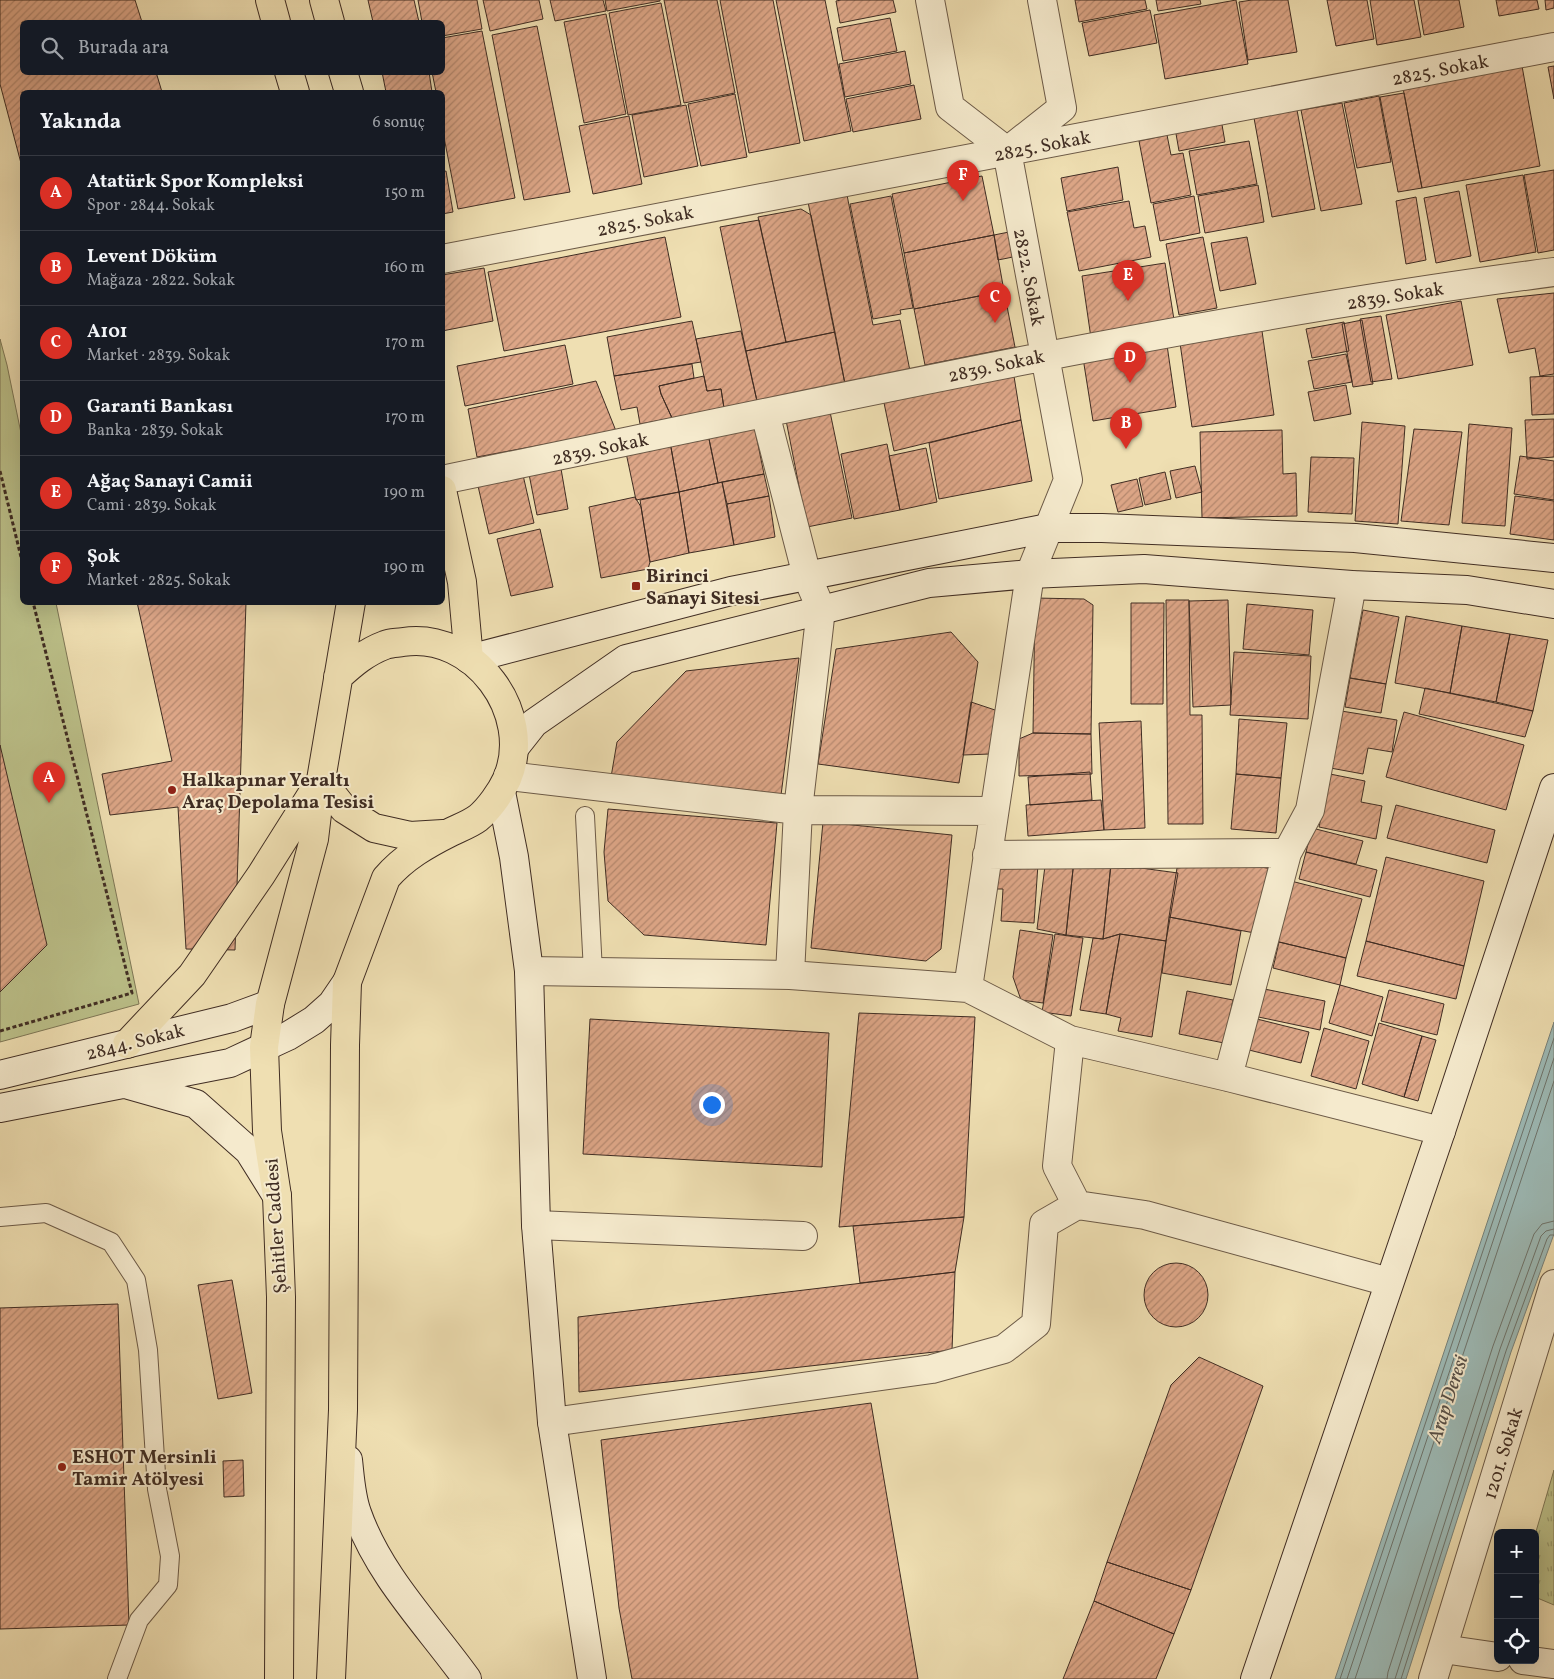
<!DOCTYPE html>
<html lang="tr">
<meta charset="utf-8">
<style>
body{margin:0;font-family:Vollkorn,serif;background:#20242c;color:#f1f3f6}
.controls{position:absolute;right:15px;bottom:15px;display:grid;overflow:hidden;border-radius:8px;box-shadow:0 5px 20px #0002}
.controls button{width:45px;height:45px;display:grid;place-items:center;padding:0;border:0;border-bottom:1px solid #363941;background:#171b24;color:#f1f3f6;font:25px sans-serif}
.you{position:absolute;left:711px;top:1104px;width:18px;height:18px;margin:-12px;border:4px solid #fff;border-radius:50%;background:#1a73e8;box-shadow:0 0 0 8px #1a73e833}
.badge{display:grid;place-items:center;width:32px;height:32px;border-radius:50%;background:#d93025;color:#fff;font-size:16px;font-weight:700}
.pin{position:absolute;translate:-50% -41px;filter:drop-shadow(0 1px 2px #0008)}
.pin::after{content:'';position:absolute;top:26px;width:18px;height:15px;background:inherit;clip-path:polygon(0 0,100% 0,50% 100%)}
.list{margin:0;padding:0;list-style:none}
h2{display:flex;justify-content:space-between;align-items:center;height:65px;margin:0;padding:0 20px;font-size:21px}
h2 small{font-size:16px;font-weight:400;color:#9ea1a6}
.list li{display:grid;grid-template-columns:32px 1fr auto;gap:15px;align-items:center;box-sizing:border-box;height:75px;padding:0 20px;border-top:1px solid #363941}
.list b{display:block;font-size:19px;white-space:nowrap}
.list p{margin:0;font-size:16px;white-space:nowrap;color:#9ea1a6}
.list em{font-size:16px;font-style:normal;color:#9ea1a6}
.icon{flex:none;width:28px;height:28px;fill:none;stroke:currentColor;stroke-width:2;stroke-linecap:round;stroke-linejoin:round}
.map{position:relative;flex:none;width:1554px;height:1679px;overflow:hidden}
.search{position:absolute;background:#171b24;box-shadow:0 5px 20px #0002;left:20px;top:20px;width:425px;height:55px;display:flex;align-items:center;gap:12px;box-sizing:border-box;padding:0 18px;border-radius:8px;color:#9ea1a6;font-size:19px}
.panel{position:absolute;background:#171b24;box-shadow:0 5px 20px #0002;left:20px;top:90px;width:425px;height:515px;border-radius:8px}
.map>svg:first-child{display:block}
.grass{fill:url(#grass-tufts);stroke:#7e7756}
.pitch{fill:#bcc18a;stroke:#7e7756}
.water{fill:#9dbab6;stroke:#78827b}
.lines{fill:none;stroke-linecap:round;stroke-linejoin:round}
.shore{stroke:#6e746c;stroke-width:1}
.building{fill:url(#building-hatch);stroke:#402d23}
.service-casing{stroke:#6c5a47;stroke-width:20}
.minor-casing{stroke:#6c5a47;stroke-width:30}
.secondary-casing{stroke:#402d23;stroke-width:30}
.primary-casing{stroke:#402d23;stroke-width:30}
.path{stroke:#402d23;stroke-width:3;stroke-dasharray:4 2.5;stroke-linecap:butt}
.service{stroke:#f5eacd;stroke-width:18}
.minor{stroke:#f5eacd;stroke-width:28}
.secondary{stroke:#f5eacd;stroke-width:28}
.primary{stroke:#efdfb2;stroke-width:28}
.poi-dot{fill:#8f2418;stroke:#f5eacd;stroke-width:2}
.labels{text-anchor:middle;stroke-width:4;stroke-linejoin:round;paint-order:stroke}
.street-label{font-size:19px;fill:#402d23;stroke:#f5eacd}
.poi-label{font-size:19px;font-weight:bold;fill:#402d23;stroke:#f5eacd;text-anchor:start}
.water-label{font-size:20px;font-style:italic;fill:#575048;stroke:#f5eacd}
</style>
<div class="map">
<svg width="1554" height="1679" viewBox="0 0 1554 1679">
<defs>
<pattern id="grass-tufts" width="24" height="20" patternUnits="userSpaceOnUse" patternTransform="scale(1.25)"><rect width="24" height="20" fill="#bcc18a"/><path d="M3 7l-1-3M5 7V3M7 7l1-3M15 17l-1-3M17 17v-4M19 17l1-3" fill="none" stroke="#9a9d70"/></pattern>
<pattern id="building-hatch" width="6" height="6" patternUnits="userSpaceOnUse" patternTransform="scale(1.25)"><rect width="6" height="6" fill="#dda687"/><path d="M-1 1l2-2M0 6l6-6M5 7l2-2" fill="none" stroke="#b5886e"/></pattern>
</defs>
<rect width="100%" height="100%" fill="#efdfb2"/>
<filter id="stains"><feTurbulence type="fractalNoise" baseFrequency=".004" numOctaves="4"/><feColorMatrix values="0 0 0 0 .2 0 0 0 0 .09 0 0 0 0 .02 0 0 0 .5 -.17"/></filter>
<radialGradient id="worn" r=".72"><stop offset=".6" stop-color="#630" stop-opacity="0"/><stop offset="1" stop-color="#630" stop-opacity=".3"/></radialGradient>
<path class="grass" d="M1554 1470V1605L1535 1597V1535Z"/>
<path class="pitch" d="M0 339 7 365 22 438V602L56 603 139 1004 0 1042Z"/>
<path class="water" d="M1554 1022V1234L1511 1352 1406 1679H1335Z"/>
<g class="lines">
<path class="shore" d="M1340 1679 1554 1038
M1347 1679 1554 1058
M1355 1679 1554 1081
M1387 1679 1388 1672 1493 1346 1534 1234 1542 1224 1554 1221
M1395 1679 1500 1349 1541 1236 1546 1231 1554 1229
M1401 1679 1506 1351 1547 1239 1550 1235H1554"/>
</g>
<path class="building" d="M0 0H135L142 22H22V72H156L162 92H22V167L0 84Z
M368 0H414L419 22H373Z
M418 0H477L482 29 442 36V22H422Z
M483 0H539L543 19 490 31Z
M550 0H603L606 11 555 21Z
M605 0H660V1L607 11Z
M664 0H717L735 93 684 103Z
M720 0H773L800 143 749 153Z
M776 0H825L851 131 804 141Z
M841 0H893L896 12 840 23 836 1Z
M1075 0H1145L1147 9 1079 22Z
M1156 0H1200L1201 4 1158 11Z
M1236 0 1248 64 1165 79 1154 15Z
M1252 0H1288L1297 52 1248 60 1239 2Z
M1327 0H1367L1374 39 1336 46Z
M1370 0H1414L1421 37 1377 45Z
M1418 0H1459L1464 27 1424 35Z
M1496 0H1537L1539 9 1499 16Z
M1545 0H1554V8L1546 10Z
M661 3 681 105 628 115 609 13Z
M1150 10 1157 43 1089 56 1082 23Z
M606 14 626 114 584 123 564 22Z
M890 18 897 51 843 61 837 28Z
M537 26 570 192 524 200 492 35Z
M482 31 515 198 458 209 442 127V92H436L432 72H442V38Z
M905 51 911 84 845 97 839 64Z
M1522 66 1540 166 1422 188 1403 88Z
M1554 66V99L1548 67Z
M382 72H429L432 92H386Z
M914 85 921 119 853 132 846 99Z
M1404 93 1422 188 1398 192 1380 97Z
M735 94 747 157 701 166 688 104Z
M1379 96 1391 162 1357 168 1344 103Z
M1342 103 1362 204 1321 211 1301 110Z
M686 105 698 166 644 177 632 115Z
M1297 110 1315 209 1272 217 1254 118Z
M629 116 642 184 593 194 579 126Z
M1221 119 1225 142 1179 151 1175 128Z
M1167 135 1171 155 1183 153 1191 195 1151 203 1139 141Z
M1249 141 1257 184 1197 195 1189 151Z
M1118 167 1123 200 1067 211 1061 178Z
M1554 170V250L1538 253 1524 175Z
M446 171 453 212 442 214V172Z
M1523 175 1536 252 1480 262 1466 185Z
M982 176 994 235 904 253 892 194Z
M1258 185 1264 222 1205 233 1198 196Z
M1459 191 1471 256 1436 263 1424 198Z
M847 195 873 325 900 320 910 371 845 384 808 202Z
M891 196 913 308 900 310 901 314 873 319 850 204Z
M1194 196 1200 233 1160 241 1153 204Z
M1416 197 1426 260 1406 264 1396 201Z
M1129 201 1134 228 1145 226 1151 257 1079 271 1067 212Z
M801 209 811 215 835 332 786 342 758 217Z
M759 220 786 342 746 351 720 227Z
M1009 232 1013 257 998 260 994 235Z
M994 235 1004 291 914 309 904 253Z
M665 237 681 317 504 351 488 272Z
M1203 237 1217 308 1179 315 1166 244Z
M1247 237 1256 284 1220 291 1211 243Z
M1165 263 1175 326 1091 338 1082 276Z
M484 268 493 321 442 331V275Z
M1004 291 1015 347 925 365 914 309Z
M1554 293V374L1540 376 1535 348 1509 353 1497 299Z
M1461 301 1473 365 1398 379 1386 315Z
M1381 316 1392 379 1371 382 1360 319Z
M1362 320 1373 384 1353 387 1342 324Z
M692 321 701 362 614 376 607 337Z
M1344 322 1349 351 1312 358 1306 329Z
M741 331 757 401 724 408 721 389 707 391 696 339Z
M1262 331 1274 415 1192 427 1180 343Z
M835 332 845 384 757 401 746 351Z
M565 345 573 384 465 406 457 366Z
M1167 345 1176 407 1093 421 1083 358Z
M1346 354 1352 382 1314 389 1308 361Z
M692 364 694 378 659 386 661 394 672 418 640 424 637 407 621 410 614 376Z
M1013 370 1021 420 894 451 883 398Z
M704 376 707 391 721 389 724 408 672 418 661 394 659 386Z
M1554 376V414L1532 415 1530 377Z
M596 381 616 431 477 457 468 409Z
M1346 385 1351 414 1314 421 1308 392Z
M829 407 852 518 807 527 785 415Z
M1554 419V457L1527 459 1525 420Z
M1021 420 1032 481 939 499 929 443Z
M1362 422 1405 426 1398 524 1355 521Z
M1469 424 1512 428 1505 526 1462 523Z
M754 425 764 474 718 483 708 434Z
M1414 429 1462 432 1449 525 1401 521Z
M1282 430 1283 474 1296 473 1297 516 1202 518 1200 432Z
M708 434 718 483 679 492 670 442Z
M670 442 679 492 636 500 625 448Z
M887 444 900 510 854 519 841 454Z
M926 448 937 502 900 510 889 456Z
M1520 456 1554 461V500L1514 494Z
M1311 457 1354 458 1352 514 1308 512Z
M560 463 568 509 537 515 528 469Z
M1195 466 1202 492 1176 498 1170 471Z
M1165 472 1171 499 1145 505 1139 478Z
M764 474 769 496 727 504 722 482Z
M523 475 534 523 489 534 478 486Z
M1137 479 1143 506 1118 512 1111 485Z
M722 482 734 545 689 553 679 492Z
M679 492 689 553 650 562 640 500Z
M769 496 775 537 734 545 727 504Z
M1515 496 1554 501V540L1510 534Z
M635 497 641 507 650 562 648 569 601 578 589 507Z
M540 529 553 587 511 596 497 539Z
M1035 598 1084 599 1093 605 1091 734 1033 733Z
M1166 600H1189L1190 715H1202L1203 824H1168Z
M1228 600 1231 705 1193 707 1189 601Z
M137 602H246L235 950 186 949 178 807 110 815 102 774 172 761Z
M1131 603H1164L1163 704H1131Z
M1247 604 1313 610 1309 655 1243 649Z
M1363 610 1399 617 1386 684 1350 678Z
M1406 616 1462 626 1450 693 1395 683Z
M1462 626 1510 634 1496 702 1450 693Z
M951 632 978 662 959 783 818 764 836 649Z
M1510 634 1548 640 1533 711 1496 702Z
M1234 652 1311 656 1308 719 1230 715Z
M799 658 781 795 610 783 617 742 686 671Z
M1350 678 1386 684 1381 713 1345 707Z
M1425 688 1533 711 1525 737 1419 714Z
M971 702 998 711 990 754 963 755Z
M1335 710 1397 720 1392 752 1368 748 1363 774 1325 767Z
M1404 712 1524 745 1506 810 1386 777Z
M1239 719 1287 723 1281 778 1236 774Z
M1141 721 1145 828 1104 830 1099 723Z
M1033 733 1091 734 1092 774 1019 776V739Z
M0 745 47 945 0 992Z
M1090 772 1092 800 1030 805 1028 777Z
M1236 774 1281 778 1276 833 1231 829Z
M1330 774 1365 781 1361 802 1382 806 1376 839 1319 827Z
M1101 800 1104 830 1028 836 1026 805Z
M1396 805 1495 830 1487 863 1387 838Z
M608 809 777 823 766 945 644 935 608 901 604 852Z
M823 822 952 835 941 949 926 961 811 948Z
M1312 828 1363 841 1356 864 1306 852Z
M1306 852 1377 870 1370 897 1299 879Z
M1386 857 1484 881 1464 966 1366 941Z
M1074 860 1111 864 1103 939 1066 935Z
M1074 860 1066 935 1037 929 1045 866Z
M998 861 1038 864 1034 923 1001 921 1003 889H996Z
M1233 862 1272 869 1260 934 1169 917 1177 868Z
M1111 864 1178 873 1166 941 1120 934 1103 939Z
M1283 879 1362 899 1346 958 1279 942 1269 938Z
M1169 917 1241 931 1231 985 1162 973Z
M1020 930 1053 935 1043 1003 1021 1000 1013 977Z
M1055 934 1083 938 1071 1016 1042 1012Z
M1120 934 1166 941 1152 1037 1118 1031 1121 1018 1106 1014Z
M1120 934 1106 1014 1080 1010 1093 938 1103 939Z
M1366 941 1464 966 1456 999 1357 976Z
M1279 942 1346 958 1340 985 1273 968Z
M1340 985 1383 997 1372 1036 1329 1023Z
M1254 987 1325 1001 1320 1030 1249 1015Z
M1389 990 1444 1004 1437 1035 1381 1021Z
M1187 991 1233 1000 1224 1043 1179 1034Z
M859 1013 975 1017 964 1217 839 1227Z
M1253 1018 1309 1032 1301 1063 1245 1049Z
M590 1019 829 1033 822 1167 583 1154Z
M1379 1023 1422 1036 1404 1097 1362 1084Z
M1324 1028 1369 1041 1356 1089 1311 1076Z
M1422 1036 1436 1040 1418 1101 1404 1097Z
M964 1217 955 1272 860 1283 853 1226Z
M1144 1295a32 32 0 1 1 64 0a32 32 0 1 1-64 0Z
M955 1272 952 1350 579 1392 578 1317Z
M232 1280 252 1393 218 1399 198 1285Z
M118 1304 129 1625 0 1629V1308Z
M1199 1357 1263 1386 1191 1590 1107 1562 1171 1385Z
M871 1403 918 1679H632L619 1608 601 1440Z
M243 1460 244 1496 224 1497 223 1461Z
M1107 1562 1191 1590 1174 1634 1094 1601Z
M1094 1601 1174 1634 1156 1679H1063Z"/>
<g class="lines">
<defs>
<path id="service" d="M585 816 593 972
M0 1217 46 1213 111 1242 136 1280 148 1350 157 1489 170 1556 168 1585 139 1620 117 1679"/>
<path id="minor" d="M930 0 950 107 1007 151 1068 480 1030 574 968 988
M1010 149 1062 108 1042 0
M442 259 1554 47
M765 413 807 576 821 609 798 810 790 975
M442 480C811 404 1180 321 1554 272
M508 776 798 810 993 811
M987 855 1287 853
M529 971 790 975 968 988 1070 1040 1228 1077 1441 1131
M1228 1077 1287 853 1310 810 1352 585
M1077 1205 1145 1215 1389 1282
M536 1225 803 1236
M552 1422 932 1369 1004 1349 1036 1324 1044 1224 1077 1205 1057 1166 1070 1040
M1443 1649 1498 1657
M1523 1660 1554 1664
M1433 1679 1554 1284"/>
<path id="secondary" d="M469 659 731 591 1048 528H1102L1355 538 1554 558
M515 747 534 723 626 659 929 583 1030 574 1144 569 1352 585 1467 590 1554 604
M501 792 514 857 529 971 536 1225 552 1422 592 1679
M0 1075 232 1018 270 1004
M129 1085 196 1104 249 1151 277 1196
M0 1108 230 1063 288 1036 314 1020 332 1004 347 982
M348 1460C350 1478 351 1497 357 1513 379 1576 429 1626 467 1679
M1255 1679 1441 1131 1554 788"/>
<path id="primary" d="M270 0 276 22
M324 0 330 22
M289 72 295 92
M343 72 349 92
M442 490 462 582 469 659
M127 1044 192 975 261 875 321 780 344 809 374 828 410 836 443 834
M279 1679 281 1297 277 1196 267 1131 264 1047 270 1004 314 839 321 780 351 602
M331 1679 343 1410 345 1045 347 982 386 878C404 857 427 844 451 832 459 828 470 824 478 818 489 809 501 792 507 779 535 713 474 631 403 642 397 643 390 643 385 645 366 652 352 664 338 677"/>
</defs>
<use href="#service" class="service-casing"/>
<use href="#minor" class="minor-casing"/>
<use href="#secondary" class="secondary-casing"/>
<use href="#primary" class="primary-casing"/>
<path class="path" d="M0 471 22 561
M0 1031 132 993 33 602"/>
<use href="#service" class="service"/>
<use href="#minor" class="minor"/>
<use href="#secondary" class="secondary"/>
<use href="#primary" class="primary"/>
</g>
<g class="poi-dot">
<rect x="631" y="581" width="10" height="10" rx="2.5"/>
<circle cx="172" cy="790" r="5"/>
<circle cx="62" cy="1467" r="5"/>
</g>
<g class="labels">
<g class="street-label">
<text transform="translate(1440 69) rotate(-11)" y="7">2825. Sokak</text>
<text transform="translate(1042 145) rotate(-11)" y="7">2825. Sokak</text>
<text transform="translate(645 220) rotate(-11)" y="7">2825. Sokak</text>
<text transform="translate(1030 277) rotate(79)" y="7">2822. Sokak</text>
<text transform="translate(1395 295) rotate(-9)" y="7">2839. Sokak</text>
<text transform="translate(996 365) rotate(-12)" y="7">2839. Sokak</text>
<text transform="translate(600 448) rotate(-12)" y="7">2839. Sokak</text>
<text transform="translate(135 1041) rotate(-14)" y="7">2844. Sokak</text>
<text transform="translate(275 1226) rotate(-94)" y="7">Şehitler Caddesi</text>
<text transform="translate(1502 1453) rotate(-73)" y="7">1201. Sokak</text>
</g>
<g class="poi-label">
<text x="646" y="582">Birinci<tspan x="646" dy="22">Sanayi Sitesi</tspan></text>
<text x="182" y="786">Halkapınar Yeraltı<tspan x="182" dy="22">Araç Depolama Tesisi</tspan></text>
<text x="72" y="1463">ESHOT Mersinli<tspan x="72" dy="22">Tamir Atölyesi</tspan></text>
</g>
<g class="water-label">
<text transform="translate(1447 1399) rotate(-72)" y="7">Arap Deresi</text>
</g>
</g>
<rect width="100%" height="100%" filter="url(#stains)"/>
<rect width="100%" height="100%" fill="url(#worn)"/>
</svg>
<div class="controls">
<button>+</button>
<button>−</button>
<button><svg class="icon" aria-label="locate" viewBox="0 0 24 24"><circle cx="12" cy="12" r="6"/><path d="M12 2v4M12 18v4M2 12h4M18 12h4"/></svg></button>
</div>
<div class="you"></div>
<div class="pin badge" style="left:49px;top:803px">A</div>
<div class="pin badge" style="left:1126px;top:449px">B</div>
<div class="pin badge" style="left:995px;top:323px">C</div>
<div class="pin badge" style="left:1130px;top:383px">D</div>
<div class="pin badge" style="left:1128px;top:301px">E</div>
<div class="pin badge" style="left:963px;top:201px">F</div>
<div class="search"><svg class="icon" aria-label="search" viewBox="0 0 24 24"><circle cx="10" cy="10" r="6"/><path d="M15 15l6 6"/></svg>Burada ara</div>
<section class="panel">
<h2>Yakında<small>6 sonuç</small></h2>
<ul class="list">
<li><span class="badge">A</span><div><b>Atatürk Spor Kompleksi</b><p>Spor · 2844. Sokak</p></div><em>150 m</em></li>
<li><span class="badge">B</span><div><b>Levent Döküm</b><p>Mağaza · 2822. Sokak</p></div><em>160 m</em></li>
<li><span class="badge">C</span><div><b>A101</b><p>Market · 2839. Sokak</p></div><em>170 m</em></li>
<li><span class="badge">D</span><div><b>Garanti Bankası</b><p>Banka · 2839. Sokak</p></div><em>170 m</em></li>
<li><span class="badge">E</span><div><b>Ağaç Sanayi Camii</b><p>Cami · 2839. Sokak</p></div><em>190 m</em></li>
<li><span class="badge">F</span><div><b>Şok</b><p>Market · 2825. Sokak</p></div><em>190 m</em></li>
</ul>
</section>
</div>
